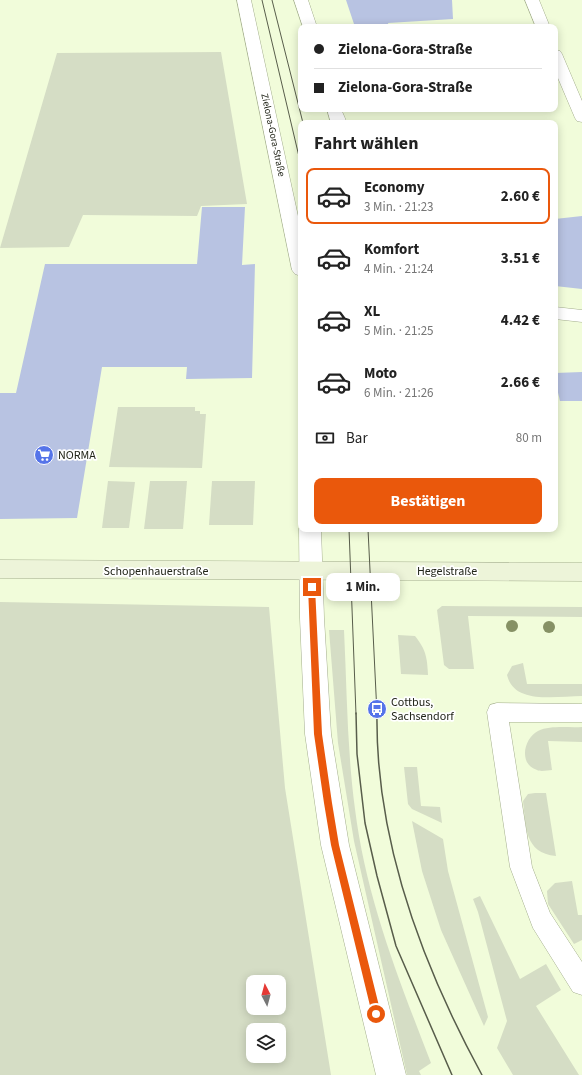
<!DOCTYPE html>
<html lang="de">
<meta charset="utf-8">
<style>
:root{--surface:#fff;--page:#f2f2f2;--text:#222;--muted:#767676;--line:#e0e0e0;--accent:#ea580c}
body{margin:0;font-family:"Source Sans 3",sans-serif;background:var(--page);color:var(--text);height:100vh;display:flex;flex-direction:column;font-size:15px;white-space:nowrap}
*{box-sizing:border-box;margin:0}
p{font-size:13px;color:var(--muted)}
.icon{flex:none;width:22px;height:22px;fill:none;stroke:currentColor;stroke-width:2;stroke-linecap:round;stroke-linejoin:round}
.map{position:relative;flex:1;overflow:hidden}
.sheet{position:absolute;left:298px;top:120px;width:260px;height:412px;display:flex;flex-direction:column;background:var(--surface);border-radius:8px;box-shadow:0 2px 10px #0003}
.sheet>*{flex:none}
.banner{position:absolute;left:298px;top:24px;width:260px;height:88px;border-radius:8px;box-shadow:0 2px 10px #0003;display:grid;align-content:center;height:88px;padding:0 16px;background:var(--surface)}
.needle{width:26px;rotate:354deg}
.buttons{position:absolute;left:246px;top:975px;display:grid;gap:8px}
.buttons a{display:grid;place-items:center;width:40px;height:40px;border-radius:8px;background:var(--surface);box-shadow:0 2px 10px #0003;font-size:20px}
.end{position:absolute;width:18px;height:18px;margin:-9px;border:5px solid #ea580c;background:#fff;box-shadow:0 0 0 2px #fff}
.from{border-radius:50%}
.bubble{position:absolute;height:28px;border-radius:8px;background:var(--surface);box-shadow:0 2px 10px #0003;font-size:13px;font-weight:700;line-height:28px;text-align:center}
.banner b{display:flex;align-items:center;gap:14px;height:38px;font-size:15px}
.banner b+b{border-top:1px solid var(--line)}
.banner i{width:10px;height:10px;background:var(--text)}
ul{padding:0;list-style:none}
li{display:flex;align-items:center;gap:12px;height:56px;margin:0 8px 6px;padding:0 8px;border:2px solid transparent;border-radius:8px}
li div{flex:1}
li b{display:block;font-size:15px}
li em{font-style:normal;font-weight:700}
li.active{border-color:var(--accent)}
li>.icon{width:36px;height:36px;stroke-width:1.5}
h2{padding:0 16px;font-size:18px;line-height:48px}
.pay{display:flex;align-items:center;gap:10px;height:44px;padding:0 16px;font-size:15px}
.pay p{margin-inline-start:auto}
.action{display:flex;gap:8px;margin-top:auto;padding:8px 16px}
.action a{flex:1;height:46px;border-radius:8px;background:var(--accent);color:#fff;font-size:16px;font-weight:700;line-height:46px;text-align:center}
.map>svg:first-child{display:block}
.green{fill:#d5ddc5;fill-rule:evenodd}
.building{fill:#b8c3e2}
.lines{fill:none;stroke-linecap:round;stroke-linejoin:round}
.lane-casing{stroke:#a4ae8e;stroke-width:1}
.street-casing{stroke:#a4ae8e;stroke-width:1}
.secondary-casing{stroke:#a4ae8e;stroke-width:1}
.lane{fill:#fff;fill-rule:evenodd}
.street{fill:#fff;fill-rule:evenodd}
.secondary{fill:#edf4d9;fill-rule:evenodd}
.tram-far1{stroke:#585d4b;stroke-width:1}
.tram{stroke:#585d4b;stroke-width:1.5}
.tree{fill:#869165}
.route{fill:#ea580c}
.labels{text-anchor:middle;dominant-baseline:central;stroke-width:3.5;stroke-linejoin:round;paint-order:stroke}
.far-street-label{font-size:10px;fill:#222519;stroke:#fff}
.poi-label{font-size:12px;fill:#222519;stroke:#fff;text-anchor:start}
.street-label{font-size:12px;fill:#222519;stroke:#fff}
</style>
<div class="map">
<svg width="582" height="1075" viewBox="0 0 582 1075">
<rect width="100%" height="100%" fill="#f1fcda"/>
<!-- green -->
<g class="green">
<polygon points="221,52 247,204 201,206 197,216 83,215 69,247 0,248 57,53"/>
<polygon points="118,407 195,407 195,411 200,411 200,414 206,414 202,468 109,467"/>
<polygon points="108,481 135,482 129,528 102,528"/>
<polygon points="150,481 187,481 183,529 144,529"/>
<polygon points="212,481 255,481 253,525 209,525"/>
<path d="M 0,602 L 269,607 L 285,788 L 331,1075 L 0,1075 ZM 253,982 L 279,982 L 279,1008 L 253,1008 ZM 253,1030 L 279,1030 L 279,1056 L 253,1056 Z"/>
<polygon points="442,606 582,607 582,617 468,616 474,669 449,669 444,665 437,610"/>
<path d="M 329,630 L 344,630 C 347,690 347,750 355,809 C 366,898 399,980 431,1063 L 419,1071 L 421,1075 L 407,1075 L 354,841 L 338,743 Z"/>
<path d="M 398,635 L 415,636 C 426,650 427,657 428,675 L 401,674 Z"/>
<path d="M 523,663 L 527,684 L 582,684 L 582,696 C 557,696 514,705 507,675 L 512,666 Z"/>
<path d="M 582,727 L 582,742 L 548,741 L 552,770 C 548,770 541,772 537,770 C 518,764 524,738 538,731 C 551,725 568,728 582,727 Z"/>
<polygon points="404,767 417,767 421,806 440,807 442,823 412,809 408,804"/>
<path d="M 535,793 L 546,793 L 556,856 C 524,853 526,826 523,801 L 528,794 Z"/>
<polygon points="412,821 443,839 448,871 488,1017 484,1026 441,930 422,871"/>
<polygon points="572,881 578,915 582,915 582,940 574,944 548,904 547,891 555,883"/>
<polygon points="480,896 520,979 546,964 561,990 536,1006 579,1075 513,1075 497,1048 507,1021 478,912 473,899"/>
</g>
<!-- building -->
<g class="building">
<polygon points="346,0 452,0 453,19 388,23 389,27 355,27"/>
<polygon points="202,207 245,207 242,265 255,264 252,378 186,379 187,367 102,367 77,518 0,519 0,393 16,393 45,264 197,264"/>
<polygon points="582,216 582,289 555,286 555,219"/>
<polygon points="582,372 582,401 560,401 555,380 555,373"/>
</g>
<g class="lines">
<defs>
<polygon id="lane" points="497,703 582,704 582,722 509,722 532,867 550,913 582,962 582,995 573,992 533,928 510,867 487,712 490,705"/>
<g id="street">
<polygon points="237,0 251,0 301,230 301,276 295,274 292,270"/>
<polygon points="294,0 308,0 317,27 303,27"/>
<polygon points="525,0 539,0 550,27 536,27"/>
<polygon points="555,50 560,51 562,54 582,101 582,122 577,121 575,118 555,71"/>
<polygon points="327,109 341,109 347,123 331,123"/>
<polygon points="555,307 582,310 582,322 555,319"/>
<polygon points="301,525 301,529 321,529 324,618 331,734 349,845 406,1075 376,1075 321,845 305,734 300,618 299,529"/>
</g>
<polygon id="secondary" points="0,560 582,563 582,581 0,578"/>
</defs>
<!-- lane casing -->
<use href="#lane" class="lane-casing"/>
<!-- street casing -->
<use href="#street" class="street-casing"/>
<!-- secondary casing -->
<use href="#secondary" class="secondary-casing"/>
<!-- lane -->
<use href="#lane" class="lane"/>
<!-- street -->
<use href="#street" class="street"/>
<!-- secondary -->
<use href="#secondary" class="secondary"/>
<!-- tram-far1 -->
<g class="tram-far1">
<polyline points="262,0 301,165"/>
<polyline points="272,0 303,123"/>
<polyline points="349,529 356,714"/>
<polyline points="368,529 377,714"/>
</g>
<!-- tram -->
<g class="tram">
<polyline points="356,713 357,754 365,823 377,876 396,946 452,1075"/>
<path d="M 377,713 C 375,840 422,965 482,1075"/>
</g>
</g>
<!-- trees -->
<g class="tree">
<circle cx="512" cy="626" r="6"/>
<circle cx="549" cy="627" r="6"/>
</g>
<!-- route -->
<polygon class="route" points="312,584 315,587 322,734 332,803 339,845 381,1014 379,1017 376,1018 373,1017 372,1014 331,845 324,803 314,734 308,587"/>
<!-- icons -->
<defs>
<symbol id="supermarket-disc" viewBox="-11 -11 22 22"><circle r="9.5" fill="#5574e9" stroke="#fff"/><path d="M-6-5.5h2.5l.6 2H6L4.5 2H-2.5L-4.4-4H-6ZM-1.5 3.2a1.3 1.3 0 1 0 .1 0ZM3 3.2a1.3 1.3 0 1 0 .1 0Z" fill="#fff"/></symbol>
<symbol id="bus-disc" viewBox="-11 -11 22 22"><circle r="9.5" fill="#5574e9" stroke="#fff"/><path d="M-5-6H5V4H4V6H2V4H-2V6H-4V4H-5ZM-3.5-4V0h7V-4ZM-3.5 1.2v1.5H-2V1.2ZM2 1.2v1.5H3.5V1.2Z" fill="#fff"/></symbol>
</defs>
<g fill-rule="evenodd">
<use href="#supermarket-disc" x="33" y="444" width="22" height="22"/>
<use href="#bus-disc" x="366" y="698" width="22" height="22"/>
</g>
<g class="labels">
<!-- far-street labels -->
<g class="far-street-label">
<text transform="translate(273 135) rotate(78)">Zielona-Gora-Straße</text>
</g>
<!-- poi labels -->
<g class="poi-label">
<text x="58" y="455">NORMA</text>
<text x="391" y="702">Cottbus,<tspan x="391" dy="14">Sachsendorf</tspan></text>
</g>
<!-- street labels -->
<g class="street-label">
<text x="156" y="571">Schopenhauerstraße</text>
<text x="447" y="571">Hegelstraße</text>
</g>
</g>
</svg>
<div class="buttons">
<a><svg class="needle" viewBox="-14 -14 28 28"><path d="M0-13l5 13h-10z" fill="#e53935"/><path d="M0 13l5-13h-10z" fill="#767676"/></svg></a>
<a><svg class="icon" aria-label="layers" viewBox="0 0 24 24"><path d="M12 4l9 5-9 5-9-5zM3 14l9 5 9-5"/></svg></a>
</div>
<i class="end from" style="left:376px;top:1014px"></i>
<i class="end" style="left:312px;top:587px"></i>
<div class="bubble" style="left:326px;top:573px;width:74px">1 Min.</div>
<div class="banner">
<b><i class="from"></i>Zielona-Gora-Straße</b>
<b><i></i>Zielona-Gora-Straße</b>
</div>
<section class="sheet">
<h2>Fahrt wählen</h2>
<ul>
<li class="active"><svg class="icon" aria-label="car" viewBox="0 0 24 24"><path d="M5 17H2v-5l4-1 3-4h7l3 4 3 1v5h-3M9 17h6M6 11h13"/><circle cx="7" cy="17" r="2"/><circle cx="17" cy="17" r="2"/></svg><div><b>Economy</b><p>3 Min. · 21:23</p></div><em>2.60 €</em></li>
<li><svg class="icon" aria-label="car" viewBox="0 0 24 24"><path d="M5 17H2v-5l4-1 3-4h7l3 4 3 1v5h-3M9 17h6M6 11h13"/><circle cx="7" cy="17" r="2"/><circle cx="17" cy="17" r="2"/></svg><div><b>Komfort</b><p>4 Min. · 21:24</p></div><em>3.51 €</em></li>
<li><svg class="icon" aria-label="car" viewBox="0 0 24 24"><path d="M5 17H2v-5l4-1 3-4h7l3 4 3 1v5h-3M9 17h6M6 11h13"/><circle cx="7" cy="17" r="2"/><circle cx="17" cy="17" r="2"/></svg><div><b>XL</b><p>5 Min. · 21:25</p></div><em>4.42 €</em></li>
<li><svg class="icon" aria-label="car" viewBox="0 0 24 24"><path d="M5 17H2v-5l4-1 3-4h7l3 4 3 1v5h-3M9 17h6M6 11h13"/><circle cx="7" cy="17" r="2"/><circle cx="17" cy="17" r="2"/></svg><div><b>Moto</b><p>6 Min. · 21:26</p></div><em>2.66 €</em></li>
</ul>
<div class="pay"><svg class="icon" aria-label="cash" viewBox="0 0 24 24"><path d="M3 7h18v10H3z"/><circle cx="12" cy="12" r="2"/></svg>Bar<p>80 m</p></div>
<div class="action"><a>Bestätigen</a></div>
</section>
</div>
